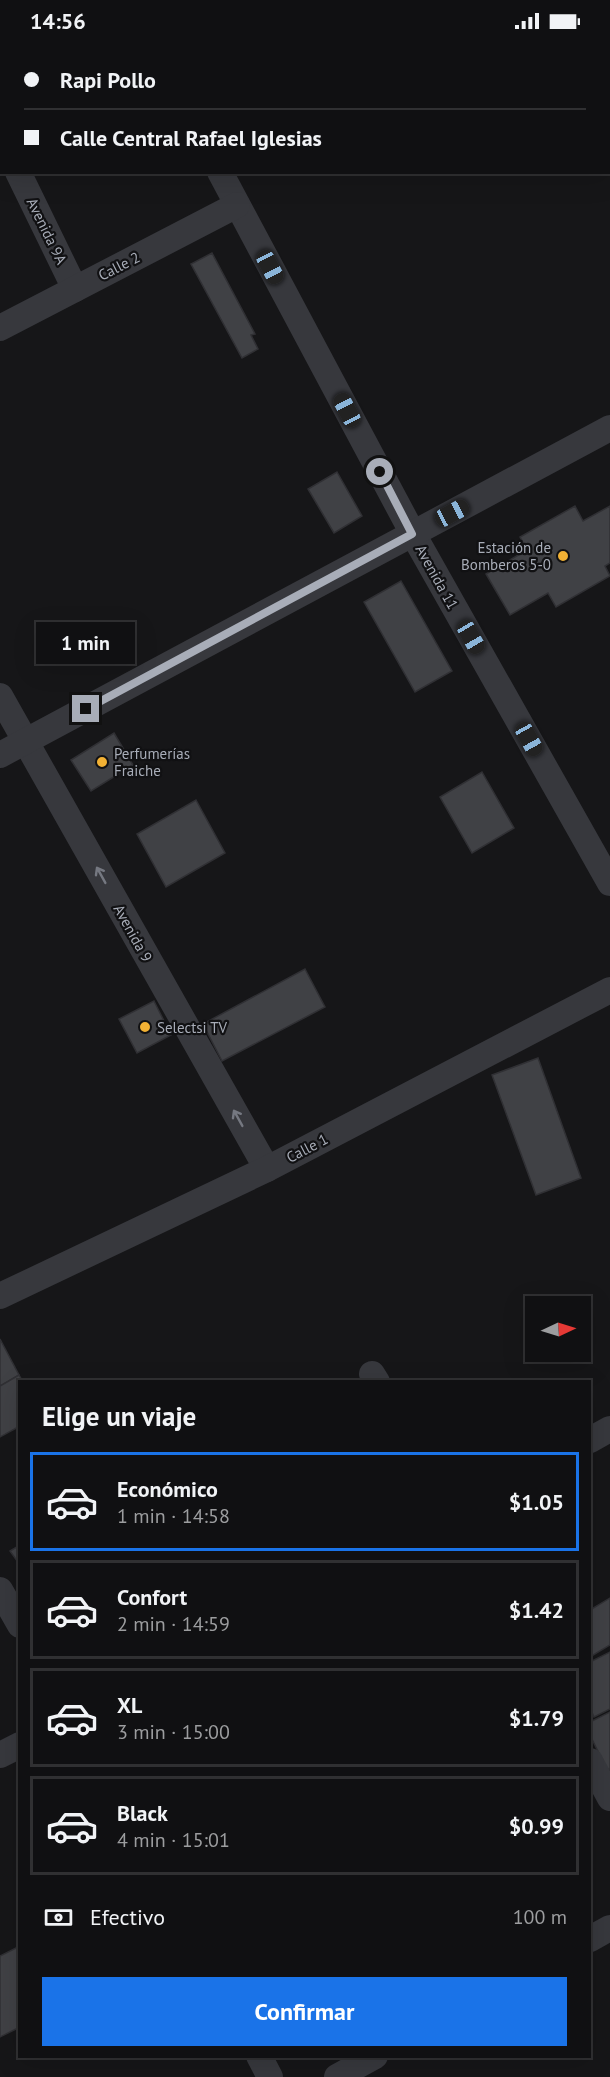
<!DOCTYPE html>
<html lang="es">
<meta charset="utf-8">
<style>
:root{--surface:#101012;--page:#1e1e20;--text:#f1f3f6;--muted:#9c9d9f;--line:#303032;--accent:#1a73e8}
body{margin:0;font-family:"PT Sans",sans-serif;background:var(--page);color:var(--text);height:100vh;display:flex;flex-direction:column;font-size:22px;white-space:nowrap}
*{box-sizing:border-box;margin:0}
p{font-size:20px;color:var(--muted)}
.icon{flex:none;width:33px;height:33px;fill:none;stroke:currentColor;stroke-width:2;stroke-linecap:round;stroke-linejoin:round}
.map{position:relative;flex:1;overflow:hidden}
.sheet{position:absolute;left:18px;top:1338px;width:573px;height:678px;display:flex;flex-direction:column;background:var(--surface);border-radius:0px;box-shadow:0 6px 24px #0002,0 0 0 2px var(--line)}
.sheet>*{flex:none}
.banner{position:absolute;left:0px;top:0px;width:610px;height:132px;box-shadow:0 6px 24px #0002,0 0 0 2px var(--line);display:grid;align-content:center;height:132px;padding:0 24px;background:var(--surface)}
.needle{width:39px;rotate:86deg}
.fabs{position:absolute;left:525px;top:1254px;display:grid;gap:12px}
.fabs a{display:grid;place-items:center;width:66px;height:66px;border-radius:0px;background:var(--surface);box-shadow:0 6px 24px #0002,0 0 0 2px var(--line);font-size:30px}
.end{position:absolute;width:27px;height:27px;margin:-14px;border:8px solid #a8adb8;background:#111;box-shadow:0 0 0 3px #111}
.from{border-radius:50%}
.bubble{position:absolute;height:42px;border-radius:0px;background:var(--surface);box-shadow:0 6px 24px #0002,0 0 0 2px var(--line);font-size:20px;font-weight:700;line-height:42px;text-align:center}
.car{position:absolute;width:18px;height:36px;margin:-18px -9px;border-radius:8px;box-shadow:0 0 4px 2px #0007;background:linear-gradient(#222 24%,#8ab4d8 0 40%,#222 0 76%,#8ab4d8 0 86%,#222 0)}
.banner b{display:flex;align-items:center;gap:21px;height:57px;font-size:22px}
.banner b+b{border-top:2px solid var(--line)}
.banner i{width:15px;height:15px;background:var(--text)}
ul{padding:0;list-style:none}
li{display:flex;align-items:center;gap:18px;height:99px;margin:0 12px 9px;padding:0 12px;border:3px solid var(--line);border-radius:0px}
li div{flex:1}
li b{display:block;font-size:22px}
li em{font-style:normal;font-weight:700}
li.current{border-color:var(--accent)}
li>.icon{width:54px;height:54px;stroke-width:1.5}
h2{padding:0 24px;font-size:27px;line-height:72px}
.pay{display:flex;align-items:center;gap:15px;height:66px;padding:0 24px;font-size:22px}
.pay p{margin-inline-start:auto}
.primary-button{display:flex;gap:12px;margin-top:auto;padding:12px 24px}
.primary-button a{flex:1;height:69px;border-radius:0px;background:var(--accent);color:#fff;font-size:24px;font-weight:700;line-height:69px;text-align:center}
.status{display:flex;justify-content:space-between;align-items:center;height:42px;padding:0 30px;background:var(--surface);direction:ltr}
.status svg{height:16px;fill:currentColor}
.map>svg:first-child{display:block}
.building{fill:#404145;stroke:#303034;stroke-width:1.5}
.lines{fill:none;stroke-linecap:round;stroke-linejoin:round}
.minor{stroke:#37383d;stroke-width:26}
.oneway{stroke:#757881}
.route{stroke:#a8adb8;stroke-width:8}
.poi-dot{fill:#f2b134;stroke:#111113;stroke-width:2}
.labels{text-anchor:middle;dominant-baseline:central;stroke-width:4.5;stroke-linejoin:round;paint-order:stroke}
.street-label{font-size:15px;fill:#a8adb8;stroke:#111113}
.poi-label{font-size:15px;fill:#a8adb8;stroke:#111113;text-anchor:start}
</style>
<div class="status"><b>14:56</b><svg viewBox="0 0 49 12"><path d="M0 12V9h3v3zM5 12V6h3v6zM10 12V3h3v9zM15 12V0h3v12zM26 1h20v11H26zM47 4h2v5h-2z"/></svg></div>
<div class="map">
<svg width="610" height="2035" viewBox="0 0 610 2035">
<rect width="100%" height="100%" fill="#161618"/>
<!-- building -->
<g class="building">
<polygon points="212,211 255,292 251,293 258,307 242,316 191,222"/>
<polygon points="337,430 362,474 334,491 308,447"/>
<polygon points="575,464 583,479 610,464 610,521 605,524 610,534 556,565 548,551 510,573 486,532 527,508 520,495"/>
<polygon points="401,539 452,629 415,650 364,560"/>
<polygon points="114,691 133,723 91,749 71,718"/>
<polygon points="482,730 514,786 472,811 440,755"/>
<polygon points="196,758 225,811 166,845 137,792"/>
<polygon points="305,927 325,965 222,1019 203,982"/>
<polygon points="154,959 171,993 137,1011 119,977"/>
<polygon points="538,1016 581,1136 536,1153 492,1033"/>
<polygon points="0,1297 19,1333 0,1344"/>
<polygon points="19,1333 23,1340 20,1340 20,1384 0,1395 0,1344"/>
<polygon points="20,1503 20,1523 10,1509"/>
<polygon points="610,1556 610,1603 590,1615 590,1568"/>
<polygon points="610,1610 610,1667 594,1675 590,1666 590,1620"/>
<polygon points="610,1670 610,1727 607,1728 590,1693 590,1680"/>
<polygon points="20,1904 20,1985 0,1995 0,1914"/>
</g>
<g class="lines">
<!-- minor -->
<g class="minor">
<polyline points="148,0 149,2"/>
<polyline points="0,93 2,96"/>
<polyline points="18,130 75,247"/>
<polyline points="220,130 413,492 610,841"/>
<polyline points="0,286 237,163"/>
<polyline points="0,654 267,1127"/>
<polyline points="0,713 610,386"/>
<polyline points="0,1254 267,1127 610,948"/>
<polyline points="372,1332 377,1340"/>
<polyline points="590,1398 610,1387"/>
<polyline points="0,1548 20,1583"/>
<polyline points="0,1713 20,1703"/>
<polyline points="590,1719 610,1756"/>
<polyline points="590,1897 610,1886"/>
<polyline points="259,2014 270,2035"/>
<polyline points="337,2035 375,2014"/>
</g>
</g>
<!-- one-way arrows -->
<defs><path id="oneway-shaft" d="M-6 0H5M1.5-3L5.5 0L1.5 3" fill="none" stroke-width="1.6" stroke-linecap="round" stroke-linejoin="round" transform="scale(1.5)"/></defs>
<g class="oneway">
<use href="#oneway-shaft" transform="translate(101 833) rotate(-119)"/>
<use href="#oneway-shaft" transform="translate(238 1076) rotate(-119)"/>
</g>
<g class="lines">
<!-- route -->
<polyline class="route" points="86,667 412,492 380,430"/>
</g>
<!-- markers -->
<g class="poi-dot">
<circle cx="563" cy="514" r="6"/>
<circle cx="102" cy="720" r="6"/>
<circle cx="145" cy="985" r="6"/>
</g>
<g class="labels">
<!-- street labels -->
<g class="street-label">
<text transform="translate(47 189) rotate(64)">Avenida 9A</text>
<text transform="translate(119 224) rotate(-27)">Calle 2</text>
<text transform="translate(437 535) rotate(61)">Avenida 11</text>
<text transform="translate(133 891) rotate(61)">Avenida 9</text>
<text transform="translate(307 1106) rotate(-28)">Calle 1</text>
</g>
<!-- poi labels -->
<g class="poi-label">
<text x="551" y="505" text-anchor="end">Estación de<tspan x="551" dy="17">Bomberos 5-0</tspan></text>
<text x="114" y="711">Perfumerías<tspan x="114" dy="17">Fraiche</tspan></text>
<text x="157" y="985">Selectsi TV</text>
</g>
</g>
</svg>
<div class="fabs">
<a><svg class="needle" viewBox="-14 -14 28 28"><path d="M0-13l5 13h-10z" fill="#e53935"/><path d="M0 13l5-13h-10z" fill="#9c9d9f"/></svg></a>
</div>
<i class="end from" style="left:380px;top:430px"></i>
<i class="end" style="left:86px;top:667px"></i>
<div class="bubble" style="left:36px;top:580px;width:99px">1 min</div>
<i class="car" style="left:270px;top:225px;rotate:152deg"></i>
<i class="car" style="left:347px;top:368px;rotate:332deg"></i>
<i class="car" style="left:452px;top:471px;rotate:62deg"></i>
<i class="car" style="left:471px;top:595px;rotate:150deg"></i>
<i class="car" style="left:529px;top:697px;rotate:151deg"></i>
<div class="banner">
<b><i class="from"></i>Rapi Pollo</b>
<b><i></i>Calle Central Rafael Iglesias</b>
</div>
<section class="sheet">
<h2>Elige un viaje</h2>
<ul>
<li class="current"><svg class="icon" aria-label="car" viewBox="0 0 24 24"><path d="M5 17H2v-5l4-1 3-4h7l3 4 3 1v5h-3M9 17h6M6 11h13"/><circle cx="7" cy="17" r="2"/><circle cx="17" cy="17" r="2"/></svg><div><b>Económico</b><p>1 min · 14:58</p></div><em>$1.05</em></li>
<li><svg class="icon" aria-label="car" viewBox="0 0 24 24"><path d="M5 17H2v-5l4-1 3-4h7l3 4 3 1v5h-3M9 17h6M6 11h13"/><circle cx="7" cy="17" r="2"/><circle cx="17" cy="17" r="2"/></svg><div><b>Confort</b><p>2 min · 14:59</p></div><em>$1.42</em></li>
<li><svg class="icon" aria-label="car" viewBox="0 0 24 24"><path d="M5 17H2v-5l4-1 3-4h7l3 4 3 1v5h-3M9 17h6M6 11h13"/><circle cx="7" cy="17" r="2"/><circle cx="17" cy="17" r="2"/></svg><div><b>XL</b><p>3 min · 15:00</p></div><em>$1.79</em></li>
<li><svg class="icon" aria-label="car" viewBox="0 0 24 24"><path d="M5 17H2v-5l4-1 3-4h7l3 4 3 1v5h-3M9 17h6M6 11h13"/><circle cx="7" cy="17" r="2"/><circle cx="17" cy="17" r="2"/></svg><div><b>Black</b><p>4 min · 15:01</p></div><em>$0.99</em></li>
</ul>
<div class="pay"><svg class="icon" aria-label="cash" viewBox="0 0 24 24"><path d="M3 7h18v10H3z"/><circle cx="12" cy="12" r="2"/></svg>Efectivo<p>100 m</p></div>
<div class="primary-button"><a>Confirmar</a></div>
</section>
</div>
